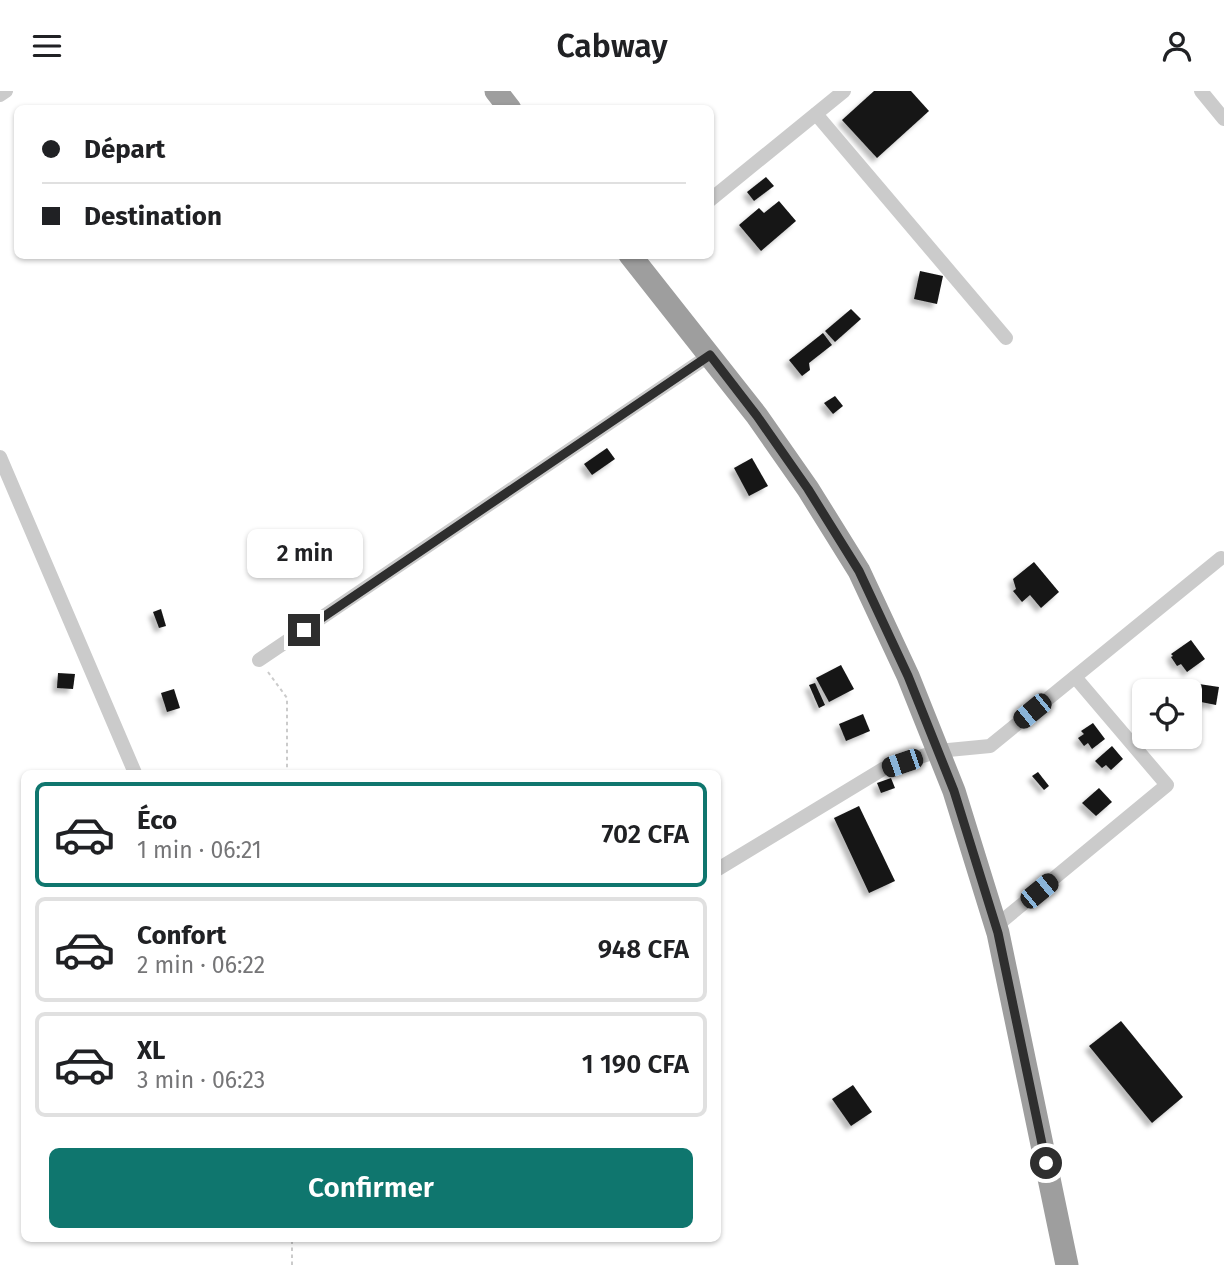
<!DOCTYPE html>
<html lang="fr">
<meta charset="utf-8">
<style>
:root{--surface:#fff;--page:#f6f6f6;--text:#202124;--muted:#757577;--line:#e0e0e0;--accent:#0f766e}
body{margin:0;font-family:"Fira Sans",sans-serif;background:var(--page);color:var(--text);height:100vh;display:flex;flex-direction:column;font-size:26px;white-space:nowrap}
*{box-sizing:border-box;margin:0}
p{font-size:23px;color:var(--muted)}
.icon{flex:none;width:38px;height:38px;fill:none;stroke:currentColor;stroke-width:2;stroke-linecap:round;stroke-linejoin:round}
.map{position:relative;flex:1;overflow:hidden}
.panel{position:absolute;left:21px;top:679px;width:700px;height:472px;display:flex;flex-direction:column;background:var(--surface);border-radius:10px;box-shadow:0 2px 5px #0004}
.panel>*{flex:none}
.top-card{position:absolute;left:14px;top:14px;width:700px;height:154px;border-radius:10px;box-shadow:0 2px 5px #0004;display:grid;align-content:center;height:154px;padding:0 28px;background:var(--surface)}
.fabs{position:absolute;left:1132px;top:588px;display:grid;gap:14px}
.fabs a{display:grid;place-items:center;width:70px;height:70px;border-radius:10px;background:var(--surface);box-shadow:0 2px 5px #0004;font-size:35px}
.end{position:absolute;width:32px;height:32px;margin:-16px;border:9px solid #2e2e2e;background:#fff;box-shadow:0 0 0 4px #fff}
.from{border-radius:50%}
.bubble{position:absolute;height:49px;border-radius:10px;background:var(--surface);box-shadow:0 2px 5px #0004;font-size:23px;font-weight:600;line-height:49px;text-align:center}
.car{position:absolute;width:21px;height:42px;margin:-21px -10px;border-radius:9px;box-shadow:0 0 5px 2px #0007;background:linear-gradient(#222 24%,#8ab4d8 0 40%,#222 0 76%,#8ab4d8 0 86%,#222 0)}
.top-card b{display:flex;align-items:center;gap:24px;height:66px;font-size:26px}
.top-card b+b{border-top:2px solid var(--line)}
.top-card i{width:18px;height:18px;background:var(--text)}
ul{padding:12px 0 0;list-style:none}
li{display:flex;align-items:center;gap:21px;height:105px;margin:0 14px 10px;padding:0 14px;border:4px solid var(--line);border-radius:10px}
li div{flex:1}
li b{display:block;font-size:26px}
li em{font-style:normal;font-weight:600}
li.on{border-color:var(--accent)}
li>.icon{width:63px;height:63px;stroke-width:1.5}
.button{display:flex;gap:14px;margin-top:auto;padding:14px 28px}
.button a{flex:1;height:80px;border-radius:10px;background:var(--accent);color:#fff;font-size:28px;font-weight:600;line-height:80px;text-align:center}
header{display:flex;justify-content:space-between;align-items:center;height:91px;padding:0 28px;background:var(--surface);font-size:32px;font-weight:600}
.map>svg:first-child{display:block}
.building{fill:#151515;filter:url(#shadow)}
.lines{fill:none;stroke-linecap:round;stroke-linejoin:round}
.path{stroke:#cbcbcb;stroke-width:2;stroke-dasharray:3.5 3.5;stroke-linecap:butt}
.minor{stroke:#cbcbcb;stroke-width:14}
.trunk{stroke:#9e9e9e;stroke-width:23}
.route{stroke:#2e2e2e;stroke-width:9}
</style>
<header><svg class="icon" aria-label="menu" viewBox="0 0 24 24"><path d="M4 6h16M4 12h16M4 18h16"/></svg>Cabway<svg class="icon" aria-label="person" viewBox="0 0 24 24"><circle cx="12" cy="8" r="4"/><path d="M4 21q1-7 8-7t8 7"/></svg></header>
<div class="map">
<svg width="1224" height="1174" viewBox="0 0 1224 1174">
<defs>
<filter id="shadow"><feDropShadow dx="-4.5" dy="4.5" stdDeviation="2" flood-color="#0004"/></filter>
</defs>
<rect width="100%" height="100%" fill="#fff"/>
<!-- building -->
<g class="building">
<polygon points="874,0 911,0 929,20 877,67 842,29"/>
<polygon points="766,86 774,95 754,110 747,101"/>
<polygon points="779,110 796,130 761,160 739,134 759,117 764,122"/>
<polygon points="920,180 943,185 937,213 914,208"/>
<polygon points="851,218 861,228 835,251 825,240"/>
<polygon points="823,242 832,254 809,272 810,279 802,285 789,269"/>
<polygon points="835,305 843,315 833,323 824,312"/>
<polygon points="607,357 615,368 592,384 584,373"/>
<polygon points="752,367 768,395 749,405 734,377"/>
<polygon points="1034,471 1059,501 1041,517 1030,504 1022,511 1013,500 1016,498 1013,488"/>
<polygon points="161,518 166,535 159,537 153,521"/>
<polygon points="1191,549 1205,568 1187,581 1181,573 1177,575 1171,566 1173,565 1171,563"/>
<polygon points="841,574 854,598 829,611 816,587"/>
<polygon points="58,582 75,583 73,598 57,597"/>
<polygon points="815,592 825,614 819,617 809,594"/>
<polygon points="1199,593 1219,596 1216,614 1196,610"/>
<polygon points="174,598 180,617 167,621 161,602"/>
<polygon points="863,623 870,640 846,650 839,633"/>
<polygon points="1093,632 1105,648 1092,658 1088,652 1084,655 1078,647 1084,643 1081,640"/>
<polygon points="1112,655 1123,668 1111,679 1106,674 1102,677 1095,670"/>
<polygon points="1038,681 1049,695 1044,699 1032,685"/>
<polygon points="891,687 895,697 881,702 877,692"/>
<polygon points="1099,697 1112,711 1096,725 1082,712"/>
<polygon points="859,715 895,790 869,802 834,727"/>
<polygon points="1121,930 1183,1006 1152,1032 1089,955"/>
<polygon points="853,994 872,1021 851,1035 832,1008"/>
</g>
<g class="lines">
<!-- path -->
<g class="path">
<polyline points="268,581 287,607 287,682"/>
<polyline points="292,1174 292,1148"/>
</g>
<!-- minor -->
<g class="minor">
<polyline points="1201,0 1224,28"/>
<polyline points="0,4 6,0"/>
<polyline points="816,23 1006,247"/>
<polyline points="710,109 844,0"/>
<polyline points="0,366 135,682"/>
<polyline points="259,569 710,264"/>
<polyline points="718,778 883,678 938,660 990,655 1221,467"/>
<polyline points="996,835 1167,694 1075,586"/>
</g>
<!-- trunk -->
<g class="trunk">
<polyline points="496,0 510,18"/>
<polyline points="630,164 757,325 808,398 859,480 908,585 954,700 998,842 1067,1174"/>
</g>
</g>
<g class="lines">
<!-- route -->
<polyline class="route" points="304,539 710,264 757,325 808,398 859,480 908,585 954,700 998,842 1046,1072"/>
</g>
</svg>
<div class="fabs">
<a><svg class="icon" aria-label="locate" viewBox="0 0 24 24"><circle cx="12" cy="12" r="6"/><path d="M12 2v4M12 18v4M2 12h4M18 12h4"/></svg></a>
</div>
<i class="end from" style="left:1046px;top:1072px"></i>
<i class="end" style="left:304px;top:539px"></i>
<div class="bubble" style="left:247px;top:438px;width:116px">2 min</div>
<i class="car" style="left:1032px;top:620px;rotate:231deg"></i>
<i class="car" style="left:902px;top:672px;rotate:251deg"></i>
<i class="car" style="left:1039px;top:800px;rotate:51deg"></i>
<div class="top-card">
<b><i class="from"></i>Départ</b>
<b><i></i>Destination</b>
</div>
<section class="panel">
<ul>
<li class="on"><svg class="icon" aria-label="car" viewBox="0 0 24 24"><path d="M5 17H2v-5l4-1 3-4h7l3 4 3 1v5h-3M9 17h6M6 11h13"/><circle cx="7" cy="17" r="2"/><circle cx="17" cy="17" r="2"/></svg><div><b>Éco</b><p>1 min · 06:21</p></div><em>702 CFA</em></li>
<li><svg class="icon" aria-label="car" viewBox="0 0 24 24"><path d="M5 17H2v-5l4-1 3-4h7l3 4 3 1v5h-3M9 17h6M6 11h13"/><circle cx="7" cy="17" r="2"/><circle cx="17" cy="17" r="2"/></svg><div><b>Confort</b><p>2 min · 06:22</p></div><em>948 CFA</em></li>
<li><svg class="icon" aria-label="car" viewBox="0 0 24 24"><path d="M5 17H2v-5l4-1 3-4h7l3 4 3 1v5h-3M9 17h6M6 11h13"/><circle cx="7" cy="17" r="2"/><circle cx="17" cy="17" r="2"/></svg><div><b>XL</b><p>3 min · 06:23</p></div><em>1 190 CFA</em></li>
</ul>
<div class="button"><a>Confirmer</a></div>
</section>
</div>
